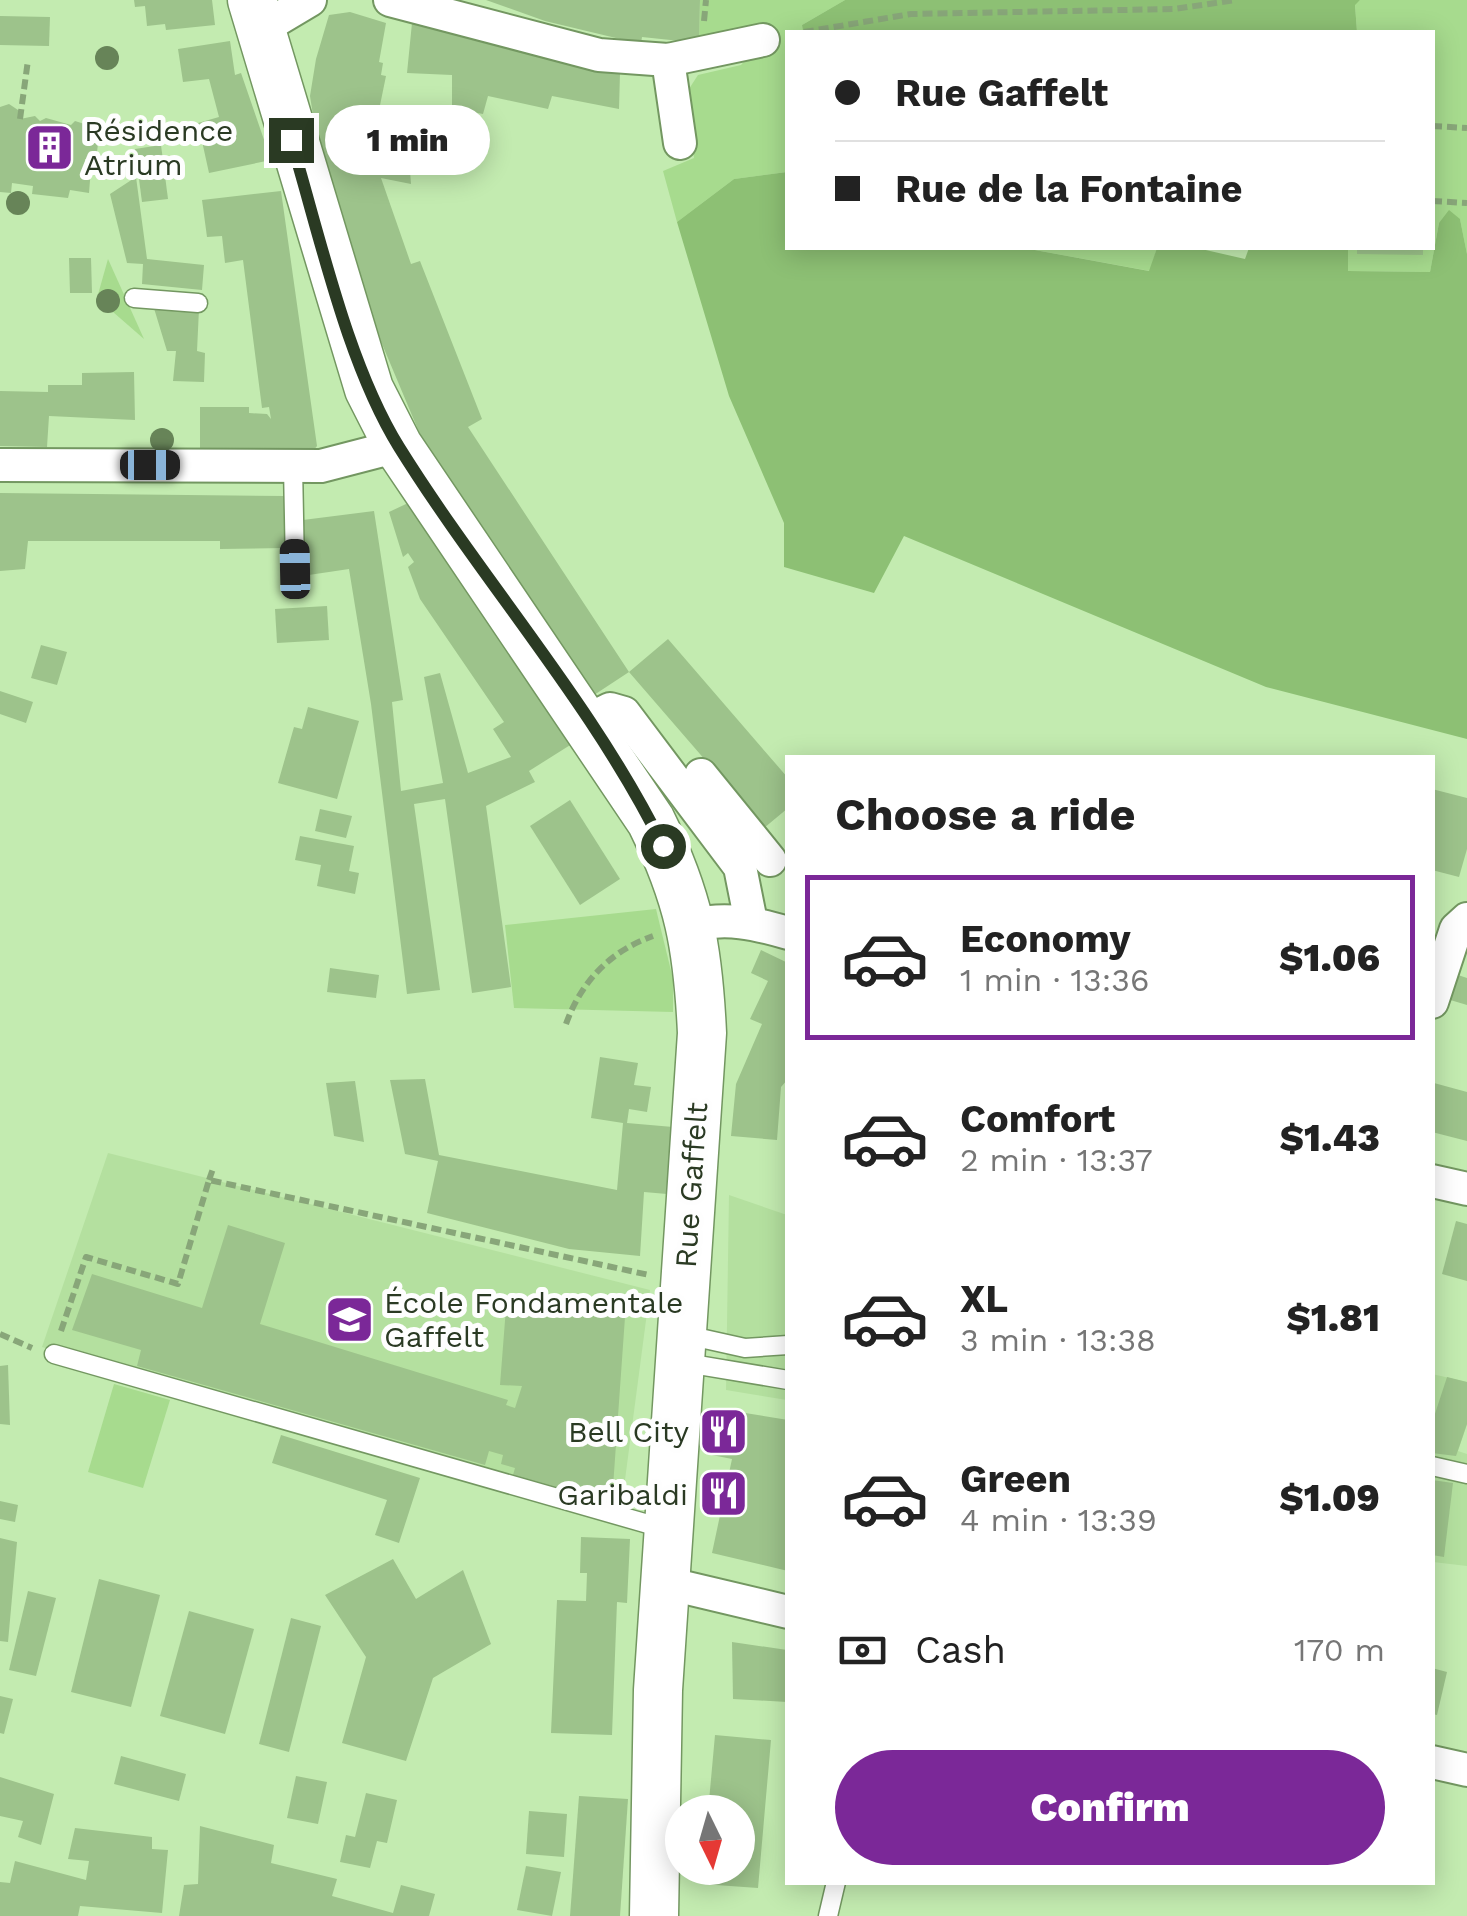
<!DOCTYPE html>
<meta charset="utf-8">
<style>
:root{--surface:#fff;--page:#f6f6f6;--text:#222;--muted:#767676;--line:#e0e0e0;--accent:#7b2898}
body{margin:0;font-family:"Work Sans",sans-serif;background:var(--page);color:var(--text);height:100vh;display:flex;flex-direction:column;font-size:38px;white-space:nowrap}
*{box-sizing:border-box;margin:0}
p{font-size:32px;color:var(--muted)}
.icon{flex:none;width:55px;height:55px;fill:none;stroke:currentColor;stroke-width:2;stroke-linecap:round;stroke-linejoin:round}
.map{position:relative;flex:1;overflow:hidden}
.drawer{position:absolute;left:785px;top:755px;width:650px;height:1130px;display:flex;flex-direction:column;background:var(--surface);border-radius:0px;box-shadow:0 5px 25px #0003}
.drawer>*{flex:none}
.guide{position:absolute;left:785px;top:30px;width:650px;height:220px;border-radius:0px;box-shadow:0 5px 25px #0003;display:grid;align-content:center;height:220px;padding:0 50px;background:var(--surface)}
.needle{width:65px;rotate:175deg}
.buttons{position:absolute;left:665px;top:1795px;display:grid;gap:20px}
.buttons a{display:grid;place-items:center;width:90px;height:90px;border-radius:50%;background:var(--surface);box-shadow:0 5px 25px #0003;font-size:50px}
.end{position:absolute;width:45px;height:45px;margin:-22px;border:12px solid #2a3a23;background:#fff;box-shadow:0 0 0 5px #fff}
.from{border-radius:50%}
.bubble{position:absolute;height:70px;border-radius:35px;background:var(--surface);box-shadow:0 5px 25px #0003;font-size:32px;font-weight:800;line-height:70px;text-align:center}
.car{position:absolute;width:30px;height:60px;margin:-30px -15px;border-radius:12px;box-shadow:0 0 8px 2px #0007;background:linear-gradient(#222 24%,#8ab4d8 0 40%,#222 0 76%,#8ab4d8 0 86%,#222 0)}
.guide b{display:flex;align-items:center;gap:35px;height:95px;font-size:38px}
.guide b+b{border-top:2px solid var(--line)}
.guide i{width:25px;height:25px;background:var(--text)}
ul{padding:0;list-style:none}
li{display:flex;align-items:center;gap:30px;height:165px;margin:0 20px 15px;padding:0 30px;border:5px solid transparent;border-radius:0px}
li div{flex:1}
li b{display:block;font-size:38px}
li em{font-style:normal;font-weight:800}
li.current{border-color:var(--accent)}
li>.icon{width:90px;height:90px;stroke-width:1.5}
h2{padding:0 50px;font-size:45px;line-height:120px}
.pay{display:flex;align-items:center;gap:25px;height:110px;padding:0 50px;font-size:38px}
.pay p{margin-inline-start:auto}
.primary-button{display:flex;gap:20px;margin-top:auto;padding:20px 50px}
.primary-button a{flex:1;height:115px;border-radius:60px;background:var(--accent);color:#fff;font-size:40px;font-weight:800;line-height:115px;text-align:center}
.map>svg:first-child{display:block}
.built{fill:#b4e09f}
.green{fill:#a7db8e}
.forest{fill:#8dc074}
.building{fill:#9dc38b}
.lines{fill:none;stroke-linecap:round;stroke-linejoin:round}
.service-casing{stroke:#739761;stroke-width:21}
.minor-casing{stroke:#739761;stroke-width:36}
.secondary-casing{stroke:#739761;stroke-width:51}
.path{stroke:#88a679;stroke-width:6;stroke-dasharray:10 5;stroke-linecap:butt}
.service{stroke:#fff;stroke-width:18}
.minor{stroke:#fff;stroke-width:32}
.secondary{stroke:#fff;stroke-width:48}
.tree{fill:#678458}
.route{stroke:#2a3a23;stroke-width:12}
.labels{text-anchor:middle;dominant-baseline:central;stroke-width:10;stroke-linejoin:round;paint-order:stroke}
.poi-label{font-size:30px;fill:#2a3a23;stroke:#fefefe;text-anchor:start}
.street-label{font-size:30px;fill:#2a3a23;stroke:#fefefe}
</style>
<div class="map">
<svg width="1467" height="1916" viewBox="0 0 1467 1916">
<rect width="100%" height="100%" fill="#c3ebb0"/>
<!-- built -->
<g class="built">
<polygon points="108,1153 650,1290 621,1510 42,1347"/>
<polygon points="729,1195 787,1215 787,1400 726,1390"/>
<polygon points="1432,1374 1467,1382 1467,1424 1458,1451 1467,1454 1467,1566 1433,1562"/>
</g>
<!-- green -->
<g class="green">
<polygon points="700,0 845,0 802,25 803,32 788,32 787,172 734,179 677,222 663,171 694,158 685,95 698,75 741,65 763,40 699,43"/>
<polygon points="1360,0 1467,0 1467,254 1460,219 1439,223 1430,272 1347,271 1348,248 1432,248 1432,32 1357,32 1355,4"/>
<polygon points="1024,248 1157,248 1150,271"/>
<polygon points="108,259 144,339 97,298"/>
<polygon points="656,909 673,979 673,1012 514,1008 505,925"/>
<polygon points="114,1384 170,1400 143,1488 88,1472"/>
</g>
<!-- forest -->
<g class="forest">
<polygon points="845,0 1360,0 1355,5 1357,32 803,32 802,25"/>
<polygon points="787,172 788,248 1024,248 1149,271 1157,248 1197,248 1245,259 1249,248 1348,248 1348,271 1430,272 1439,223 1449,210 1460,219 1467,254 1467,739 1266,687 904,536 874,593 784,567 784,523 729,396 677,222 734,179"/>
</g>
<!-- building -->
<g class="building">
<polygon points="134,0 212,0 215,25 166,30 165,24 147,26 145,6 135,7"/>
<polygon points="486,0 700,0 699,43 642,37 641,44 545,21"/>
<polygon points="350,12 386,23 379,62 383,63 381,75 386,76 378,115 370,114 365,139 408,145 411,184 381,178 411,264 420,261 482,419 468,427 629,672 668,639 788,778 788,808 764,828 629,672 594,695 427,451 356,282 321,166 310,96 316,59 329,15"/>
<polygon points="0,16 50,17 49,46 0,45"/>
<polygon points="412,23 620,73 619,109 552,96 548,109 488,96 483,114 452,108 452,75 407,73"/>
<polygon points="230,41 235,75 241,73 271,160 209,173 198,123 219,117 209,79 183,82 178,49"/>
<polygon points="9,104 21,112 20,119 35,116 40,121 46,118 71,125 75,121 94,127 99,136 96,160 85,159 85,166 91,168 89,193 70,190 68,198 32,194 33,186 12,183 11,193 0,192 0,107"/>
<polygon points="161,145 168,199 142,202 135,149"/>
<polygon points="136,177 147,259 204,265 202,290 142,284 143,264 127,263 110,194"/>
<polygon points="281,191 317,446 313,451 200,454 200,407 249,407 249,413 267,414 271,419 269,407 262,408 243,260 225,263 222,236 207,237 202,200"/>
<polygon points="1357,248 1423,248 1423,255 1357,254"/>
<polygon points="69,258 91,258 92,293 70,293"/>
<polygon points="153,305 199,309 197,351 205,353 204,382 173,381 176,351 167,351"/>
<polygon points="134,372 135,420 49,416 47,447 0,446 0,391 48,392 48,385 82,385 82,373"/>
<polygon points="0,493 284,496 284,548 220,549 220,541 28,541 25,569 0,571"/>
<polygon points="406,504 412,505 575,742 529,771 535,782 486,806 511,987 472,993 445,799 414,804 440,990 407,994 371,704 349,569 302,576 295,521 374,511 403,700 392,702 401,791 443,783 424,677 440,673 468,773 511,757 493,729 504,722 420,599 408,567 414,562 408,553 403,557 389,512"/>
<polygon points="327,606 329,640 277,643 275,609"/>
<polygon points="41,645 67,652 57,685 31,678"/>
<polygon points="0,691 33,702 26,723 0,714"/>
<polygon points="308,707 359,721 337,799 278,783 294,727 302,729"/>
<polygon points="1432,789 1467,798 1467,849 1459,877 1432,870"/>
<polygon points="570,800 620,879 580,905 530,826"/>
<polygon points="320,809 352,816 346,838 315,831"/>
<polygon points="300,836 354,846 349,871 359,873 355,894 317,886 321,865 295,860"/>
<polygon points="761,950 788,963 788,1079 781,1087 777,1140 731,1136 736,1084 762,1024 750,1019 768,981 751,973"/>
<polygon points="330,968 379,975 376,998 327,992"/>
<polygon points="1455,974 1467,978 1467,1005 1447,999"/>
<polygon points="600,1057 638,1063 634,1085 651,1087 647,1112 629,1109 627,1123 673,1127 667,1194 644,1192 640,1256 569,1249 427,1213 438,1161 405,1154 390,1080 425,1079 439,1155 617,1190 623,1123 591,1118"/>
<polygon points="355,1081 364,1142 334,1136 326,1083"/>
<polygon points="1434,1083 1467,1092 1467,1141 1432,1132"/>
<polygon points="1456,1221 1467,1224 1467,1281 1442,1274"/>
<polygon points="228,1225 285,1243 260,1324 508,1400 506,1405 515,1408 522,1386 500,1385 507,1295 626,1303 612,1501 594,1495 592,1500 513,1475 515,1468 501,1464 503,1455 489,1451 485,1465 137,1366 141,1350 72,1330 92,1274 202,1308"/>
<polygon points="8,1365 10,1425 0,1424 0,1366"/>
<polygon points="1447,1377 1467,1382 1467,1424 1456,1456 1432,1453 1432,1423"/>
<polygon points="714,1408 788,1420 788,1571 712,1553 732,1459 707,1454"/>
<polygon points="281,1435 420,1478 399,1543 375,1535 387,1500 272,1463"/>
<polygon points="1432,1480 1453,1483 1444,1557 1432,1555"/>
<polygon points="0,1501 18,1505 15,1522 0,1519"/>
<polygon points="581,1537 630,1539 627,1603 617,1602 612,1735 551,1733 557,1600 586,1601 587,1573 580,1573"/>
<polygon points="0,1538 17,1542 8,1642 0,1641"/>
<polygon points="393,1559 416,1599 463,1570 491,1644 433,1678 406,1761 342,1743 366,1657 325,1595"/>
<polygon points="99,1579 160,1595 131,1707 71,1692"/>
<polygon points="28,1591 56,1598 36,1676 9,1670"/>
<polygon points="189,1611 254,1629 225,1734 160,1716"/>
<polygon points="291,1618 321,1626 289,1752 259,1744"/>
<polygon points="732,1642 787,1650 787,1702 733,1699"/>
<polygon points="1432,1668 1447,1672 1437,1715 1432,1714"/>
<polygon points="0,1696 13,1699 4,1734 0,1733"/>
<polygon points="715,1735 771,1740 758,1888 702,1884 704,1868 738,1868 738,1812 708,1812"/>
<polygon points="121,1756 186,1774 179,1801 114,1784"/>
<polygon points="296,1776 327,1782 318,1824 287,1818"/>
<polygon points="0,1777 54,1794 41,1845 18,1837 23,1821 0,1816"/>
<polygon points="366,1793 397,1800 387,1843 377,1841 370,1868 340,1862 346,1835 355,1837"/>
<polygon points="579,1796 628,1799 620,1916 570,1916"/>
<polygon points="529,1811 567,1814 564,1857 526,1854"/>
<polygon points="200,1826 274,1845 271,1863 337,1879 332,1896 393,1913 401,1885 435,1894 429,1916 179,1916 184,1885 198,1884"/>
<polygon points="75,1828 152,1837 152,1849 168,1850 162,1913 80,1906 78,1916 0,1916 0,1882 10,1883 15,1861 86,1880 89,1861 68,1859"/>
<polygon points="526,1866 561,1872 552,1916 517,1910"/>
</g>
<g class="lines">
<defs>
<g id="service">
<polyline points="134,298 198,303"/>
<polyline points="293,466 295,569"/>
<polyline points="682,1334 745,1348 788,1345"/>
<polyline points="54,1354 669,1530"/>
<polyline points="680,1362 788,1380"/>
<polyline points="1432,1466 1467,1474"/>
<polyline points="828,1916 836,1882"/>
</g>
<g id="minor">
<polyline points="390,0 599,55 668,60 763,40"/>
<polyline points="258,31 310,0"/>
<polyline points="668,60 680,143"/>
<polyline points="0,465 321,466 398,446"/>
<polyline points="586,721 610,709 624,713 740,867 751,922"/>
<polyline points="701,775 770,860"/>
<path d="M 693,925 C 727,917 754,923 788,933"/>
<polyline points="1432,1002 1456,929 1467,919"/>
<polyline points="1432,1181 1467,1189"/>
<polyline points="666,1583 788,1612"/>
<polyline points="1432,1762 1467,1770"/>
</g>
<path id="secondary" d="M 252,0 L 369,389 L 398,446 L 651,821 C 689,898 698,947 702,1033 L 658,1690 L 654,1916"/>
</defs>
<!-- service casing -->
<use href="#service" class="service-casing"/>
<!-- minor casing -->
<use href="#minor" class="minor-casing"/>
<!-- secondary casing -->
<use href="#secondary" class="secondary-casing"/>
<!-- path -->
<g class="path">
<polyline points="704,21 706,0"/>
<polyline points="804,32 911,14 1174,9 1236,0"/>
<polyline points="20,119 28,60"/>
<polyline points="1432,126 1467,128"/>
<polyline points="1432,201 1467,203"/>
<path d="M 566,1024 C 581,982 610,951 653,936"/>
<polyline points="209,1180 214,1166"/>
<polyline points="61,1331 86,1257 178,1284 209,1180 649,1275"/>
<polyline points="0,1334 32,1348"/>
</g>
<!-- service -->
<use href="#service" class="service"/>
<!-- minor -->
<use href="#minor" class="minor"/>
<!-- secondary -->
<use href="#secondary" class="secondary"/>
</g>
<!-- trees -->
<g class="tree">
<circle cx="107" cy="58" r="12"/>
<circle cx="18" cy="203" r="12"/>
<circle cx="108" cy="301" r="12"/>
<circle cx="162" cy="440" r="12"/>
</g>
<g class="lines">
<!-- route -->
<path class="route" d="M 291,140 C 320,236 347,363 399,447 C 483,582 593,704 663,846"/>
</g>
<!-- icons -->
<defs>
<symbol id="building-square" viewBox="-11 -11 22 22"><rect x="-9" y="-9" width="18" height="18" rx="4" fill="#7b2898" stroke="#fefefe"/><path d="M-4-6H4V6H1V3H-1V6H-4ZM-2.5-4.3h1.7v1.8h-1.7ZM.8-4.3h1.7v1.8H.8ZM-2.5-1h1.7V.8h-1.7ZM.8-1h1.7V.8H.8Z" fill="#fff"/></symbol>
<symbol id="school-square" viewBox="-11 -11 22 22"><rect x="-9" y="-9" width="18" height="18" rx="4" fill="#7b2898" stroke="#fefefe"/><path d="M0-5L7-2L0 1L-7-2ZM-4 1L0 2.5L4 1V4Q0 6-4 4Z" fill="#fff"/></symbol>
<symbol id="restaurant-square" viewBox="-11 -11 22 22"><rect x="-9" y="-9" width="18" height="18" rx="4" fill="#7b2898" stroke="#fefefe"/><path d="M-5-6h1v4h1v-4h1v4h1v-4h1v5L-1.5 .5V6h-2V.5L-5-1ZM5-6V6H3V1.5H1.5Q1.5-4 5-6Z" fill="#fff"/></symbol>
</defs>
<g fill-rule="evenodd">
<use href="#building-square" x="22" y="120" width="55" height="55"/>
<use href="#school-square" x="322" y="1292" width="55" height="55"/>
<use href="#restaurant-square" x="696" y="1404" width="55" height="55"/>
<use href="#restaurant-square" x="696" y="1466" width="55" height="55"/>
</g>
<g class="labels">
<!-- poi labels -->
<g class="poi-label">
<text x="84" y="130">Résidence<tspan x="84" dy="34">Atrium</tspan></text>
<text x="384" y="1302">École Fondamentale<tspan x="384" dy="34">Gaffelt</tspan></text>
<text x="689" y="1431" text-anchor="end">Bell City</text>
<text x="688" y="1494" text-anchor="end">Garibaldi</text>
</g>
<!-- street labels -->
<g class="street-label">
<text transform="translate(691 1185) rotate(-86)">Rue Gaffelt</text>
</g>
</g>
</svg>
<div class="buttons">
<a><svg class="needle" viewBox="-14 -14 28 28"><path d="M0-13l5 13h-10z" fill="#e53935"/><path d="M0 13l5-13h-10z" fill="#767676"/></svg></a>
</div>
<i class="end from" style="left:663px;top:846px"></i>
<i class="end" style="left:291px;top:140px"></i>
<div class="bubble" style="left:325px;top:105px;width:165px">1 min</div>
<i class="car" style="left:150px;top:465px;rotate:90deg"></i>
<i class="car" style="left:295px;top:569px;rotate:359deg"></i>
<div class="guide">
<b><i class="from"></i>Rue Gaffelt</b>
<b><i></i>Rue de la Fontaine</b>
</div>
<section class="drawer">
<h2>Choose a ride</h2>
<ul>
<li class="current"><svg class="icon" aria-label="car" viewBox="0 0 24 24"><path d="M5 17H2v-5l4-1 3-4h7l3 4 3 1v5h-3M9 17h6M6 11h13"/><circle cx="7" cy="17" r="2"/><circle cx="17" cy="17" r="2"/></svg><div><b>Economy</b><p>1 min · 13:36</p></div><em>$1.06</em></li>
<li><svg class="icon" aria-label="car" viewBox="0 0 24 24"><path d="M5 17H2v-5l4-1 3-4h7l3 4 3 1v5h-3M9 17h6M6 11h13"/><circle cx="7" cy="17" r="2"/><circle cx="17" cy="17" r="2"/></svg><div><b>Comfort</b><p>2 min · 13:37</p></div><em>$1.43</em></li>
<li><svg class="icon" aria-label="car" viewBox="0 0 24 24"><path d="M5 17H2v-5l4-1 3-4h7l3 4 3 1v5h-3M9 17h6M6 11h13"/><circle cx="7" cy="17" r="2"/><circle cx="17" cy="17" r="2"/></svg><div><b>XL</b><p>3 min · 13:38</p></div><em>$1.81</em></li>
<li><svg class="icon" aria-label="car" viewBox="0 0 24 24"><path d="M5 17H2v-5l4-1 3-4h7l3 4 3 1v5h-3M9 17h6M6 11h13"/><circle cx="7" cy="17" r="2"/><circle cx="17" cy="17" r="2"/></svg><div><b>Green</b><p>4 min · 13:39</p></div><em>$1.09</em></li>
</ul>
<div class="pay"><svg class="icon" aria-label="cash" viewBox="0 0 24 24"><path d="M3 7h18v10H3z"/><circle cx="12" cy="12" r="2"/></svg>Cash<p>170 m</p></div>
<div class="primary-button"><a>Confirm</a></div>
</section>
</div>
